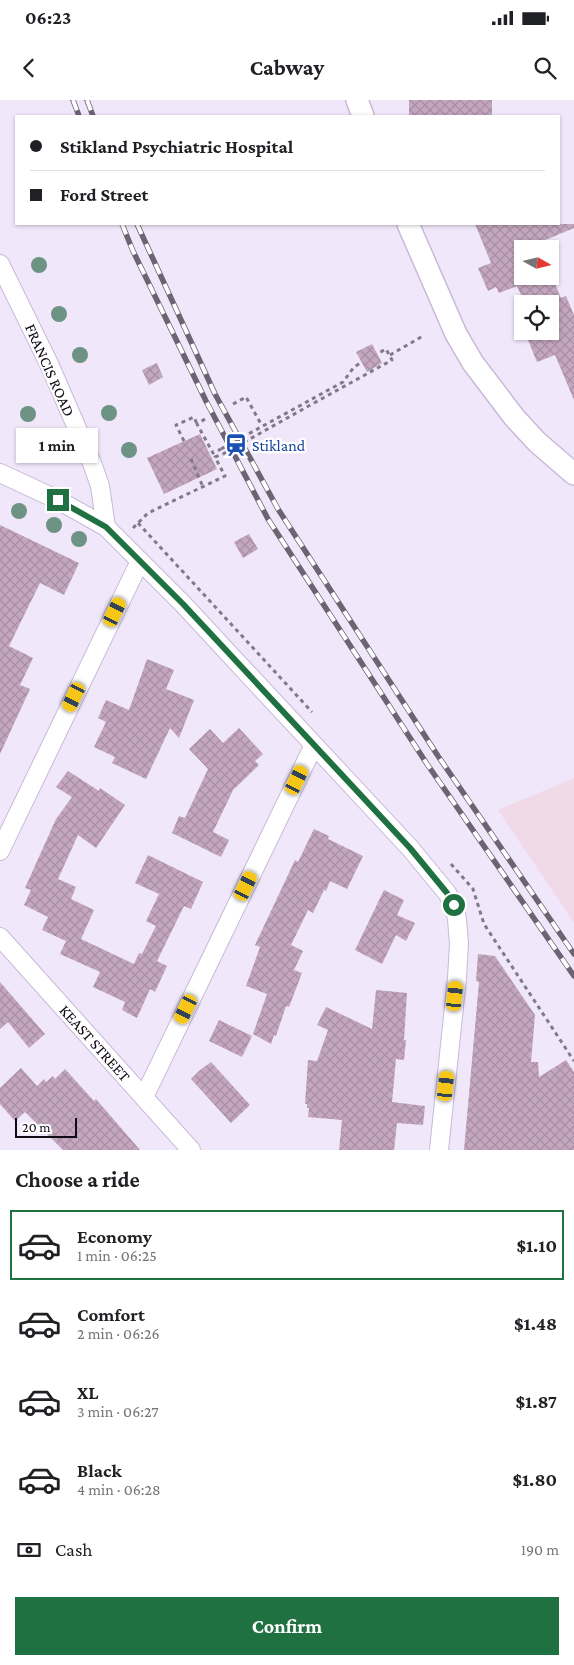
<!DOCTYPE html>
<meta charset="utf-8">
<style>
:root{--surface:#fff;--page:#f6f6f6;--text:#202124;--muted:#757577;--line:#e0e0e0;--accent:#207142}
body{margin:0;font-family:"Crimson Pro",serif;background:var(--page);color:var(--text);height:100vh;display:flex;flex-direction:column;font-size:19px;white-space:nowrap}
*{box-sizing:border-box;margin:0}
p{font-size:16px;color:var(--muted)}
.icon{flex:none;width:28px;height:28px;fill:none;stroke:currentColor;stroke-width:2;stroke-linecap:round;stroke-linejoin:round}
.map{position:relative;height:1050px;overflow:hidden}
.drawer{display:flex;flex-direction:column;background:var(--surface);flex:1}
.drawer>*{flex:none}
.guide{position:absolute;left:15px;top:15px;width:545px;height:110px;border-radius:0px;box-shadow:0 1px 4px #0004;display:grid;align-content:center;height:110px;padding:0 15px;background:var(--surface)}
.needle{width:32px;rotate:98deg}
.tools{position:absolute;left:514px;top:140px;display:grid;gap:10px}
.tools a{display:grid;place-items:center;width:45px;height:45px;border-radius:0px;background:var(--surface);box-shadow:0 1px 4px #0004;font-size:25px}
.scale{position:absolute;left:15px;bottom:12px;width:62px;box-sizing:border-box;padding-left:5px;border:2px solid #100a15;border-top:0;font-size:14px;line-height:18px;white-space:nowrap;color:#100a15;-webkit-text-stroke:4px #fff;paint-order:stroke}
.end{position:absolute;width:22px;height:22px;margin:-11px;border:6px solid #207142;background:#fff;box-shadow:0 0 0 2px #fff}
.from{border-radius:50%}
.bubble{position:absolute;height:35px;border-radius:0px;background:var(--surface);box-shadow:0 1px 4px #0004;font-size:16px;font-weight:700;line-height:35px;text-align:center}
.car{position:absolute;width:15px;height:30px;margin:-15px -8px;border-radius:6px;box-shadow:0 0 4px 1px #0007;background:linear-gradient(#f5c518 24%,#345 0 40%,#f5c518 0 76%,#345 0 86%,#f5c518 0)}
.guide b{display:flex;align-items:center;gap:18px;height:48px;font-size:19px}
.guide b+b{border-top:1px solid var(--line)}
.guide i{width:12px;height:12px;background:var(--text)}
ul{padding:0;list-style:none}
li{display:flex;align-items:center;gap:15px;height:70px;margin:0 10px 8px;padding:0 5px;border:2px solid transparent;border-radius:0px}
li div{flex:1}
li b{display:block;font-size:19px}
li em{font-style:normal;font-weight:700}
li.current{border-color:var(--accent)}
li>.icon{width:45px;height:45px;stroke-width:1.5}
h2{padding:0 15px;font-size:22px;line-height:60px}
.pay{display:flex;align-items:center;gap:12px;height:55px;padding:0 15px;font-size:19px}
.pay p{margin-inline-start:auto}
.button{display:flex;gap:10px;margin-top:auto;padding:10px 15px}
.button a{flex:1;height:58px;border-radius:0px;background:var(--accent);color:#fff;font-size:20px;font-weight:700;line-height:58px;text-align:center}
.status{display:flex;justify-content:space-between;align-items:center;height:35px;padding:0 25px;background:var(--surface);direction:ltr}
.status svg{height:14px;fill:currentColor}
header{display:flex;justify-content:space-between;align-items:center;height:65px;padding:0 15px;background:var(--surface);font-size:22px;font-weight:700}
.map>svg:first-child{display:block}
.medical{fill:#f1dae7}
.building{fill:url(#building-cross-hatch)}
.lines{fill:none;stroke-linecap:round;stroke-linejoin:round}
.minor-casing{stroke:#c8b9d8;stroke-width:20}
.tertiary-casing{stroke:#c8b9d8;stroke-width:24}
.path{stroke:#817a89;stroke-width:3;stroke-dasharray:4 4;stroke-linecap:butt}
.minor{stroke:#fff;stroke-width:18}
.tertiary{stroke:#fff;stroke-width:21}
.rail-casing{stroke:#6c6473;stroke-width:5.5}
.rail{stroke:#fff;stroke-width:4;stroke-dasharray:11;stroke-linecap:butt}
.path-bridge{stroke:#817a89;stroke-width:3;stroke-dasharray:4 4;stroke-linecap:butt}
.tree{fill:#6c9384}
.route{stroke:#207142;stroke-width:6}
.labels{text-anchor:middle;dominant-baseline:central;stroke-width:4.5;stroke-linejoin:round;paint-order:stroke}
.street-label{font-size:16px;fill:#100a15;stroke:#fff}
.transit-label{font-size:16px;fill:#164399;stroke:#fff;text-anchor:start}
</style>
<div class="status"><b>06:23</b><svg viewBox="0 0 49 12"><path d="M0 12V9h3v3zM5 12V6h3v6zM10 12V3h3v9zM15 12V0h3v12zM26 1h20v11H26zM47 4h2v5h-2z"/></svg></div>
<header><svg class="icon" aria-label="back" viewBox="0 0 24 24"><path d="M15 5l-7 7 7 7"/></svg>Cabway<svg class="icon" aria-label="search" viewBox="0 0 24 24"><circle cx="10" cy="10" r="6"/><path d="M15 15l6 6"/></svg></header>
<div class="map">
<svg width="574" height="1050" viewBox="0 0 574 1050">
<defs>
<pattern id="building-cross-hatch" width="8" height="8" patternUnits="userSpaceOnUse" patternTransform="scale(1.25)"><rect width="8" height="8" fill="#c4a7bf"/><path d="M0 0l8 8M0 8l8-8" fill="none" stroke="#a78ea3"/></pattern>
</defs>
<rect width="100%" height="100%" fill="#f0e7fa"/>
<!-- medical -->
<polygon class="medical" points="574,678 574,823 498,710"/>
<!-- building -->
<g class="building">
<rect x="409" y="0" width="83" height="16"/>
<polygon points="475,124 574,124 574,128 538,143 540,149 522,149 522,176 550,176 550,172 561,198 566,196 574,215 574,300 555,255 537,262 528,240 550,231 550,204 525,204 517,186 499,193 496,187 488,191 478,168 491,163"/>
<polygon points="372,244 382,263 367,272 356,252"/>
<polygon points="157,263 163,277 149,285 142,270"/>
<polygon points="200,334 217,369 164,394 147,358"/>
<polygon points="0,425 79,463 64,495 40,483 9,546 33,558 20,585 30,589 0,654"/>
<polygon points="249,434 258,449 243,458 234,442"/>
<polygon points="147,559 174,570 166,589 194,600 179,638 170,628 146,679 112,663 115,657 94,647 106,622 98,618 106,600 129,610"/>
<polygon points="239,628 263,654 255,661 259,665 233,690 213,732 229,740 221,757 172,733 179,716 185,718 208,669 189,649 210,629 223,643"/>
<polygon points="68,671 99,691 100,688 125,705 96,748 78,735 58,779 76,787 71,799 94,810 81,839 134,864 139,853 142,854 156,826 146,821 159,794 135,783 148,755 203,782 191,809 184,806 157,861 167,866 155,892 150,889 137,918 122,910 125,902 93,887 100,872 60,854 66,841 42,830 48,817 24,805 31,790 25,788 56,719 72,697 56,687"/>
<polygon points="314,729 329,736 328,739 363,756 347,789 330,781 326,791 324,790 313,813 308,810 291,845 303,851 294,870 302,873 289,907 286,906 276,936 274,935 271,944 253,934 267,894 246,886 260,847 255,845 295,760 298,762"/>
<polygon points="384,790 404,800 397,815 415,823 406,841 396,835 382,864 355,850"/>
<polygon points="478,854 495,856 535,915 531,962 538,962 539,977 566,960 574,972 574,1050 464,1050 479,882 476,881"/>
<polygon points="0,882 45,934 29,948 8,922 0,929"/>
<polygon points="376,890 407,893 404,940 406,940 404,960 396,959 392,1002 425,1006 423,1025 397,1023 394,1050 339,1050 342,1020 308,1017 309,1008 307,1008 307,1004 305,1004 308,960 317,961 328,930 317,925 326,907 372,929"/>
<polygon points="219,920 252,936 242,957 209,941"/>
<polygon points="211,962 250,1005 231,1023 191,979 200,970"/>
<polygon points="21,968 37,986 44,979 46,982 53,976 55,979 65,969 94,1001 96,999 140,1050 63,1050 25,1012 15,1021 0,1004 0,988"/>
</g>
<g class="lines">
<defs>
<g id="minor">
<polyline points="0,164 50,266 92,363 100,386 106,427"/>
<polyline points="0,373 58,400 106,427 183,504 233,558 410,748 447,793 454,805 457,819 459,844 457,878 439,1050"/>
<polyline points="0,751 140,461"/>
<polyline points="0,837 191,1050"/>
<polyline points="144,997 314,645"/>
</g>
<g id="tertiary">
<polyline points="357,0 363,16"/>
<polyline points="408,124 456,234 473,263 514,317 537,342 574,374"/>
</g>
</defs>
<!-- minor casing -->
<use href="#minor" class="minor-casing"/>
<!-- tertiary casing -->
<use href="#tertiary" class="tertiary-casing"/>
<!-- path -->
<g class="path">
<polyline points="390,255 423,236"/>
<polyline points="312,299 343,282 354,267 362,262"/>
<polyline points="314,303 392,260 386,249 377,254"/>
<polyline points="233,304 246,297 262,326"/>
<polyline points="205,319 197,324 213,353 221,349"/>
<polyline points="184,341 176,325 194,317 197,324"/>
<polyline points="191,359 203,387"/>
<polyline points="138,423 312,612"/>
<polyline points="133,428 148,413 225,376 215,357 223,354"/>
<polyline points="451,764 473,789 484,824 574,961"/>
</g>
<!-- minor -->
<use href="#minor" class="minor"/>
<!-- tertiary -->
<use href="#tertiary" class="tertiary"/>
<defs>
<g id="rail">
<polyline points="73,0 79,16"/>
<polyline points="87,0 93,16"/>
<polyline points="122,124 133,151 206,301 268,419 427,664 574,876"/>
<polyline points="137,124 215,294 278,409 438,656 574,854"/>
</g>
</defs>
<!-- rail casing -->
<use href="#rail" class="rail-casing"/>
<!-- rail -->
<use href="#rail" class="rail"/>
<!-- path-bridge -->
<g class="path-bridge">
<polyline points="221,349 312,299"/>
<polyline points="223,354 314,303"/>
</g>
</g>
<!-- trees -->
<g class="tree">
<circle cx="39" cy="165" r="8"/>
<circle cx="59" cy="214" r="8"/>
<circle cx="80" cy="255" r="8"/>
<circle cx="109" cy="313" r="8"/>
<circle cx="28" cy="314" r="8"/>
<circle cx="48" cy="343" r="8"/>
<circle cx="129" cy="350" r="8"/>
<circle cx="19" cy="411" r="8"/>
<circle cx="54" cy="425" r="8"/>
<circle cx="79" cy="439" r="8"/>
</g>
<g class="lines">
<!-- route -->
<polyline class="route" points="58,400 106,427 183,504 410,748 447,793 454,805"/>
</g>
<!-- icons -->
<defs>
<symbol id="station-bare" viewBox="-9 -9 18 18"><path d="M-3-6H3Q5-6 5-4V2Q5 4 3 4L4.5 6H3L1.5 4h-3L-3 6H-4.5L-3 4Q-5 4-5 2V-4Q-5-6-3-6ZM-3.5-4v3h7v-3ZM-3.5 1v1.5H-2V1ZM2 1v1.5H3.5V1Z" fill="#1a4fb4" stroke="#fff" stroke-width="2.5" paint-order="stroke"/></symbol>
</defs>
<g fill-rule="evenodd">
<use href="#station-bare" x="220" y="329" width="32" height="32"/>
</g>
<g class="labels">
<!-- street labels -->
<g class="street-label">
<text transform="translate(50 270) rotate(66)">FRANCIS ROAD</text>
<text transform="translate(95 943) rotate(48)">KEAST STREET</text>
</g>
<!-- transit labels -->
<g class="transit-label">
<text x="252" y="345">Stikland</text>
</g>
</g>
</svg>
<div class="tools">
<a><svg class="needle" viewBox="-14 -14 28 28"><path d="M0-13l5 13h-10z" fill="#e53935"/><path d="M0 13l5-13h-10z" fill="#757577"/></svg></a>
<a><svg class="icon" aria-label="locate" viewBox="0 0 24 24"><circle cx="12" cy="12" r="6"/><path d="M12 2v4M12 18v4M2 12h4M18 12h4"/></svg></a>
</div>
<div class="scale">20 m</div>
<i class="end from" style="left:454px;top:805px"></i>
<i class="end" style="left:58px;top:400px"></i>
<div class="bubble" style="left:16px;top:328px;width:82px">1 min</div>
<i class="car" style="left:115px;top:512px;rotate:26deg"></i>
<i class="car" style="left:74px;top:597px;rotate:206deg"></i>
<i class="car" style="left:297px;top:680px;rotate:26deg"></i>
<i class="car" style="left:246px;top:786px;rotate:26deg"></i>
<i class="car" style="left:455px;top:896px;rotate:6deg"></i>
<i class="car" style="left:186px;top:909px;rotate:206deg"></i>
<i class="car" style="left:446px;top:986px;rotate:6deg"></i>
<div class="guide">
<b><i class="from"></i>Stikland Psychiatric Hospital</b>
<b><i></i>Ford Street</b>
</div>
</div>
<section class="drawer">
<h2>Choose a ride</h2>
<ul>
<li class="current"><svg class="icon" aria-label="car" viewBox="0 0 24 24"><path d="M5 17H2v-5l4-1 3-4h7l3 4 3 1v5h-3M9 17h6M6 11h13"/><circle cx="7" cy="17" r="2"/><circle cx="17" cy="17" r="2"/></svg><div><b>Economy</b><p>1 min · 06:25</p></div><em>$1.10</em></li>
<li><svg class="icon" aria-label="car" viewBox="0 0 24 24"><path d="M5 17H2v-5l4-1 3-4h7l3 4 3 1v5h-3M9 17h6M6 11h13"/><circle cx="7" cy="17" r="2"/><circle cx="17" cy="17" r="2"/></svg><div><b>Comfort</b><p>2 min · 06:26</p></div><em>$1.48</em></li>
<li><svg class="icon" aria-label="car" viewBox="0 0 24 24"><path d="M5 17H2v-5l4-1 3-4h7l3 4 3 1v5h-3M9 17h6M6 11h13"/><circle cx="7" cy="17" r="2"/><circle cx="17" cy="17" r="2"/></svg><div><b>XL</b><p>3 min · 06:27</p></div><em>$1.87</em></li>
<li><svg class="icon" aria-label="car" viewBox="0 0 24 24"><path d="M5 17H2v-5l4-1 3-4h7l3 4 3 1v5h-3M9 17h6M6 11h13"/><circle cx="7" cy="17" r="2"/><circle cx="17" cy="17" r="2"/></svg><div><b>Black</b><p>4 min · 06:28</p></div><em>$1.80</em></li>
</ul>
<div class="pay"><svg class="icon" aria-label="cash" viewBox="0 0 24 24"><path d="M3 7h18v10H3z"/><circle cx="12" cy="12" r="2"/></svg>Cash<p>190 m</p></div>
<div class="button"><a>Confirm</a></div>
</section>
